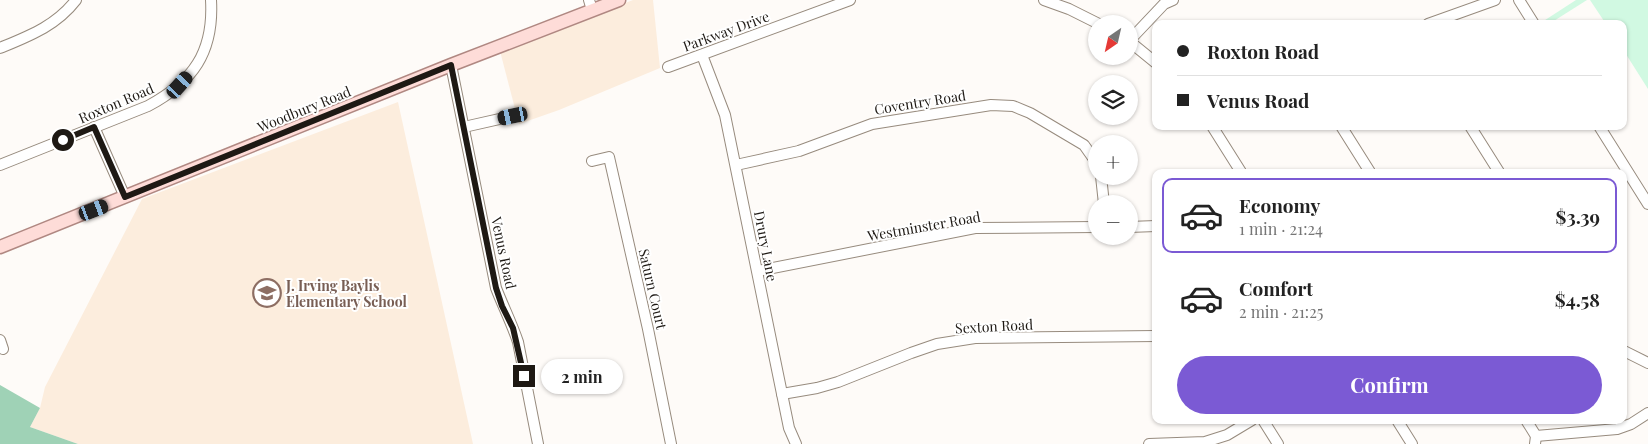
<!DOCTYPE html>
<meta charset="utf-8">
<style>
:root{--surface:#fff;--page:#f2f2f2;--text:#222;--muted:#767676;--line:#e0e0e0;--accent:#7b5ad4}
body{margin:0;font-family:"Playfair Display",serif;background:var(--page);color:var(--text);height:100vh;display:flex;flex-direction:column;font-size:19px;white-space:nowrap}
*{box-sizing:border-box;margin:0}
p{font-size:16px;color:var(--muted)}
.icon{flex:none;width:28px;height:28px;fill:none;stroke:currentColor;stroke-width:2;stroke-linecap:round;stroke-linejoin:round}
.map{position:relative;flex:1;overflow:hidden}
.drawer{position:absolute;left:1152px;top:169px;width:475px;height:255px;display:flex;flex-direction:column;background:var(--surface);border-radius:10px;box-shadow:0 1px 4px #0004}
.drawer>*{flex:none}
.banner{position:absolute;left:1152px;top:20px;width:475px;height:110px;border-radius:10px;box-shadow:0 1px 4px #0004;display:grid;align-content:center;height:110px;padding:0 25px;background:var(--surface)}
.needle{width:32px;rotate:214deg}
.controls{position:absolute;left:1088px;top:15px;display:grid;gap:10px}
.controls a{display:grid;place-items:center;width:50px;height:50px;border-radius:50%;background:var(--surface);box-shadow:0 1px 4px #0004;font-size:25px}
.end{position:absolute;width:22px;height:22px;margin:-11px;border:6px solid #1e1914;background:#fff;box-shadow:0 0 0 2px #fff}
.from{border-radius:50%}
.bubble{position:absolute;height:35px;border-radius:18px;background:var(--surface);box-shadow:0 1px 4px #0004;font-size:16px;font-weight:700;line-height:35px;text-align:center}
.car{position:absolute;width:15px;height:30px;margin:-15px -8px;border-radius:6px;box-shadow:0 0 4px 1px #0007;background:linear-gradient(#222 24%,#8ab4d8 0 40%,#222 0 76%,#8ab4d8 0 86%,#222 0)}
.banner b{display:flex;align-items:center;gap:18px;height:48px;font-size:19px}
.banner b+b{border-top:1px solid var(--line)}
.banner i{width:12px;height:12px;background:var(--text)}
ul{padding:9px 0 0;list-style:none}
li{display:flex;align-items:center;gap:15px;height:75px;margin:0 10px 8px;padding:0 15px;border:2px solid transparent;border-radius:10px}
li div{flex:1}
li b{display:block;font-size:19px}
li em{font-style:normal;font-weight:700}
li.on{border-color:var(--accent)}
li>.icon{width:45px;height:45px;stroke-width:1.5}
.primary-button{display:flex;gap:10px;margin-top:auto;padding:10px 25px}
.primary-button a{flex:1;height:58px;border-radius:30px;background:var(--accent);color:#fff;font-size:20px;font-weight:700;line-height:58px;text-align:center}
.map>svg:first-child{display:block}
.built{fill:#fceddd}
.green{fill:#d1f9e2}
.forest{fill:#9fd2b6}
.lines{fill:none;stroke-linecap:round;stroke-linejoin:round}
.minor-casing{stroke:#978b7e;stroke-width:12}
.major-casing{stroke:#b08882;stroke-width:15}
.minor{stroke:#fff;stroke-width:10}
.major{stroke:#fedcd8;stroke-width:12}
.route{stroke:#1e1914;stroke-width:6}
.labels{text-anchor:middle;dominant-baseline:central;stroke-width:4;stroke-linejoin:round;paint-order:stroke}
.street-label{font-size:14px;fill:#1e1914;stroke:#fff}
.education-label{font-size:14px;font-weight:bold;fill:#785e54;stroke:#fff;text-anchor:start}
</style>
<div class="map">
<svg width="1648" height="444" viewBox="0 0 1648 444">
<rect width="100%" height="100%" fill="#fefbf8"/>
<!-- built -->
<g class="built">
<polygon points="633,0 653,0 660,68 559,110 519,124 500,51"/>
<polygon points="398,102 473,444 78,444 30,427 40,408 45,387 142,199"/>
</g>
<!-- green -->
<g class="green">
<polygon points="1576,0 1587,0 1549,24 1539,24"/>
<polygon points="1590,0 1648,0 1648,89 1624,51 1624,24 1606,24"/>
</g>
<!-- forest -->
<polygon class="forest" points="0,385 40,408 30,427 78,444 0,444"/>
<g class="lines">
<defs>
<g id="minor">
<polyline points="589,0 592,10"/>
<polyline points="1044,0 1069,9 1099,24"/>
<polyline points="1519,0 1534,24"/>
<polyline points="1428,24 1495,0"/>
<polyline points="1129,41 1164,4 1173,0"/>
<polyline points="1129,41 1156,63"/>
<path d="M 0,48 C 29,36 56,26 76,0"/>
<polyline points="702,55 725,115 789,428 796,444"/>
<path d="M 451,65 L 496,288 C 503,306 512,324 518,342 L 538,444"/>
<polyline points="668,67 850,0"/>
<polyline points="1212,126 1241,172"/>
<polyline points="1341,126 1370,172"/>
<polyline points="1470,126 1499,172"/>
<polyline points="1599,126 1648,204"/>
<polyline points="94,127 125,197"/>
<polyline points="464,127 513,116"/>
<polyline points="592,161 609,157 648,329 671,444"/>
<path d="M 0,165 L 148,106 C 193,82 214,52 211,0"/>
<polyline points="736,165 799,151 872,124 991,105 1013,106 1030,113 1084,145 1096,162"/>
<polyline points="1101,176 1104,204"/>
<polyline points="1129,227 1156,226"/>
<polyline points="758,271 975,228 1096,227"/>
<polyline points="0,340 3,349"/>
<polyline points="1624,351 1648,363"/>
<polyline points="782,394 817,388 838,382 911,353 937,344 975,338 1156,336"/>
<polyline points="1263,420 1278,444"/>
<polyline points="1397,420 1412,444"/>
<polyline points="1526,420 1536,436 1535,444"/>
<polyline points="1536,436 1617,429 1631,424 1648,413"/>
<polyline points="1149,444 1205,442 1227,435 1252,420"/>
</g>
<polyline id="major" points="0,247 451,65 619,0"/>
</defs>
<!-- minor casing -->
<use href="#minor" class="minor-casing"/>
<!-- major casing -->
<use href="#major" class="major-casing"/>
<!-- minor -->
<use href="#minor" class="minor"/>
<!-- major -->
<use href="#major" class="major"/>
</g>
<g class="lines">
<!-- route -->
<polyline class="route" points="63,140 94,127 125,197 451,65 496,288 502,306 513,328 524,376"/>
</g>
<!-- icons -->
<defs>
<symbol id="school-ring" viewBox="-11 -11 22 22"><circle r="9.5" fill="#fff" stroke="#8d6e63" stroke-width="1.5"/><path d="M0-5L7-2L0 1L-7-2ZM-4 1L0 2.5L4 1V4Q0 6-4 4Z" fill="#8d6e63"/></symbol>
</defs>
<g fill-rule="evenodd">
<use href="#school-ring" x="251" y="277" width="32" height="32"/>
</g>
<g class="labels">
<!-- street labels -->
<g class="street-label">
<text transform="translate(726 31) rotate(-20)">Parkway Drive</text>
<text transform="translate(920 102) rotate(-9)">Coventry Road</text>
<text transform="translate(116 103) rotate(-23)">Roxton Road</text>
<text transform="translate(304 109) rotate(-22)">Woodbury Road</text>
<text transform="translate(924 226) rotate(-10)">Westminster Road</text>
<text transform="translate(766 246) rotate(79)">Drury Lane</text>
<text transform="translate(504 253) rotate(78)">Venus Road</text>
<text transform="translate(653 289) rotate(77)">Saturn Court</text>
<text transform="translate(994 326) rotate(-3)">Sexton Road</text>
</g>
<!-- education labels -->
<g class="education-label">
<text x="286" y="285">J. Irving Baylis<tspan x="286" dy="16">Elementary School</tspan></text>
</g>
</g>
</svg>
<div class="controls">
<a><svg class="needle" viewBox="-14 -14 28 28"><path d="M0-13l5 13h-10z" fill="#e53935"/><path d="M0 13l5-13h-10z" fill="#767676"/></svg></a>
<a><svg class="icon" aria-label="layers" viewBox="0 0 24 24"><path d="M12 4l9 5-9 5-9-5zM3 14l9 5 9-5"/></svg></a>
<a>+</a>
<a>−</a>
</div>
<i class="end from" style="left:63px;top:140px"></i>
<i class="end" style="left:524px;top:376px"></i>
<div class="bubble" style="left:541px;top:359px;width:82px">2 min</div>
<i class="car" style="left:180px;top:85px;rotate:42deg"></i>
<i class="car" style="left:513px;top:116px;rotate:258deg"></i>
<i class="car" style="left:94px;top:210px;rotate:69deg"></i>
<div class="banner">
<b><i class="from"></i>Roxton Road</b>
<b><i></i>Venus Road</b>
</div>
<section class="drawer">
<ul>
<li class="on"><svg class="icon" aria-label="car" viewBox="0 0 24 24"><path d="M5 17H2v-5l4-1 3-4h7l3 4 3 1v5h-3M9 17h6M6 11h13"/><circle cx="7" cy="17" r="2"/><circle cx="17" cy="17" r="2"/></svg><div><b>Economy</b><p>1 min · 21:24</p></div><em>$3.39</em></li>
<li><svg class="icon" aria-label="car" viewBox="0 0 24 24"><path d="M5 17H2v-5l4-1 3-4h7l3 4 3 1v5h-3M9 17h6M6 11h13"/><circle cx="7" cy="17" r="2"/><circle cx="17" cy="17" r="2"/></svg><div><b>Comfort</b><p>2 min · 21:25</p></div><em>$4.58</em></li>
</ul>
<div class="primary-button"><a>Confirm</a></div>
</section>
</div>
